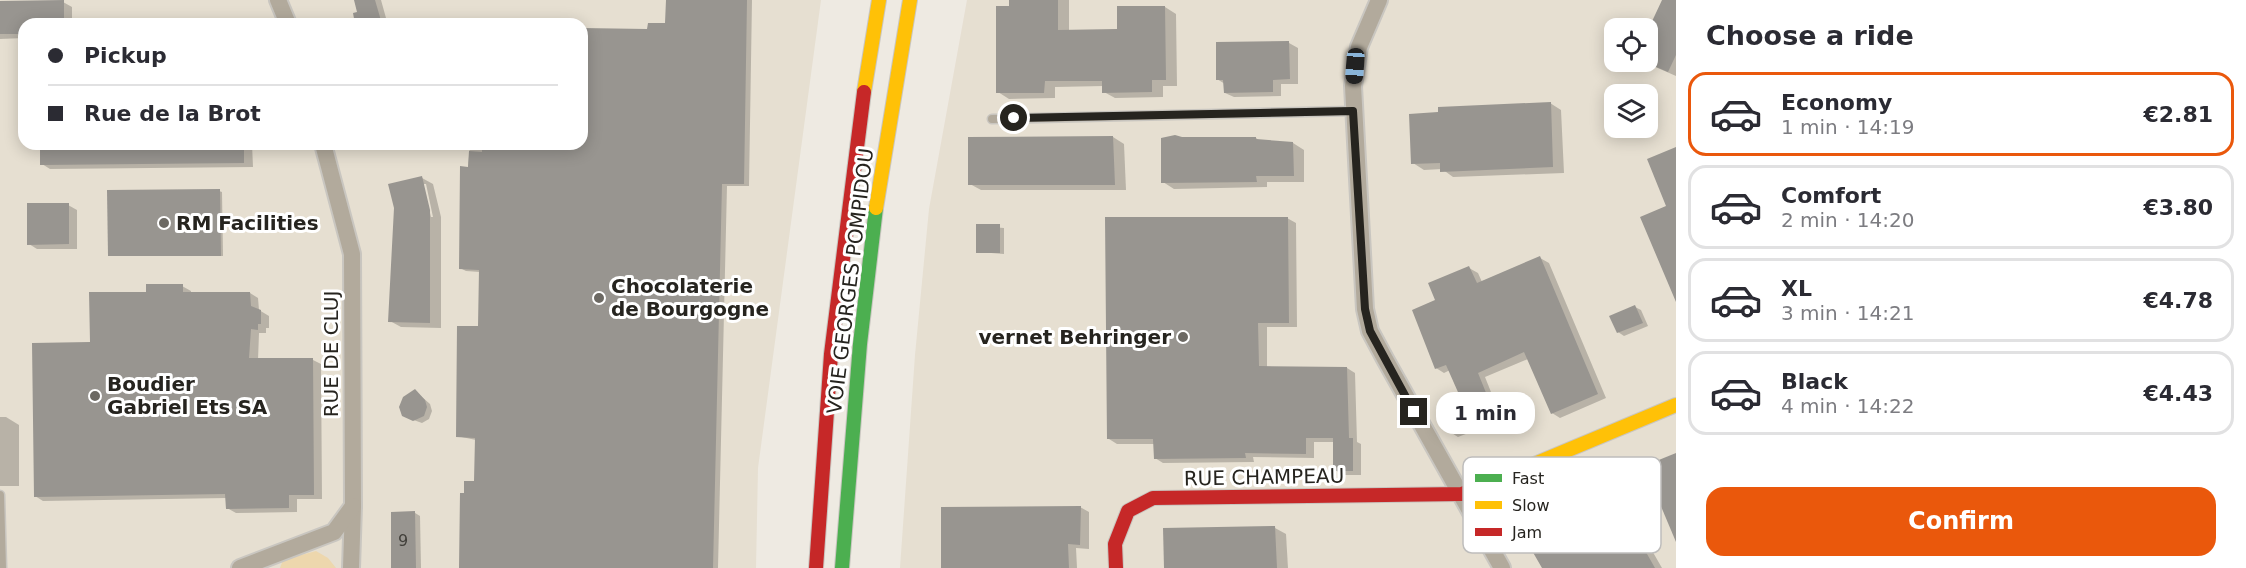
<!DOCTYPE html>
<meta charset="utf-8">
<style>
:root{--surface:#fff;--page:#f7f7f7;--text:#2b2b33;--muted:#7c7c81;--line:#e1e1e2;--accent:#ea580c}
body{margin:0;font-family:"DejaVu Sans",sans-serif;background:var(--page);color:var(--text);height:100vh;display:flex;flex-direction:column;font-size:22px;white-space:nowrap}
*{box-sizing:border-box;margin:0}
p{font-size:20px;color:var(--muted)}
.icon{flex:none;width:33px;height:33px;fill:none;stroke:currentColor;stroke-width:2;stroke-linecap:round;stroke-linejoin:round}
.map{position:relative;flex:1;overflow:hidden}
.details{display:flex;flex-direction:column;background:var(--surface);width:570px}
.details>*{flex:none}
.hud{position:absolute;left:18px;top:18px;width:570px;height:132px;border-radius:18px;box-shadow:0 3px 15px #0003;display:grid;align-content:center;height:132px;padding:0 30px;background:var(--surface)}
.fabs{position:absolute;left:1604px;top:18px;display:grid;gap:12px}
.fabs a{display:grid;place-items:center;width:54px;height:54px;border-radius:12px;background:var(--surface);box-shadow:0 3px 15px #0003;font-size:30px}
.end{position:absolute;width:27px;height:27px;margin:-14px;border:8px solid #26241f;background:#fff;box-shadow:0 0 0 3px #fff}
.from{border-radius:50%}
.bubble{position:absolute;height:42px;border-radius:18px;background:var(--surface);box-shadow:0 3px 15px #0003;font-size:20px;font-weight:600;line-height:42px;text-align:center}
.car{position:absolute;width:18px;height:36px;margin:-18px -9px;border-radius:8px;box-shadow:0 0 4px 2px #0007;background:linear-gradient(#222 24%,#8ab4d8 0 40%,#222 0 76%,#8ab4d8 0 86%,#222 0)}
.hud b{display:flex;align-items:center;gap:21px;height:57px;font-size:22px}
.hud b+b{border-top:2px solid var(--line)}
.hud i{width:15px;height:15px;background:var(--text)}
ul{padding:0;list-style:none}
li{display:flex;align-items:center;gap:18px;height:84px;margin:0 12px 9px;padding:0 18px;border:3px solid var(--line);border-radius:18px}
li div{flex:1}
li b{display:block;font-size:22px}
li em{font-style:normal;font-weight:600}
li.on{border-color:var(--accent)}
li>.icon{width:54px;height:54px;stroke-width:1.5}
h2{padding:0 30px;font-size:27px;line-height:72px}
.cta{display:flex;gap:12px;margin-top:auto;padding:12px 30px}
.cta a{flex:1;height:69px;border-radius:18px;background:var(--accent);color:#fff;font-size:24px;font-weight:600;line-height:69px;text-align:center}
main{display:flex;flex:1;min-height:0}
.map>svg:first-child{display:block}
.built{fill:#e6dfd1;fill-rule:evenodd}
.green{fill:#edd7ad}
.shadow{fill:#0003;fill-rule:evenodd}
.building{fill:#989590}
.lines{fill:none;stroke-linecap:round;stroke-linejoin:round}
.lane-casing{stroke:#c9c6c0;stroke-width:11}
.street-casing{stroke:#c9c6c0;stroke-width:20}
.fast-casing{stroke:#c9c6c0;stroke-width:16}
.slow-casing{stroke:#c9c6c0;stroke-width:16}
.jam-casing{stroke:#c9c6c0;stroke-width:16}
.lane{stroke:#b2aa9c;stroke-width:8}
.street{stroke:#b2aa9c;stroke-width:16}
.fast{stroke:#4caf50;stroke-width:14}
.slow{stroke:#ffc107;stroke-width:14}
.jam{stroke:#c62828;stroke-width:14}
.route{stroke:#26241f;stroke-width:8}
.poi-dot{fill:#6c6963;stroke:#fff;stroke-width:2}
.labels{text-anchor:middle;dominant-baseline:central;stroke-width:6;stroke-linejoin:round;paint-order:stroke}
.number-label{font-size:16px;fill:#42403b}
.poi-label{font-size:20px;font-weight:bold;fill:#26241f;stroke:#fff;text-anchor:start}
.street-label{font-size:20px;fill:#26241f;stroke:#fff}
.key{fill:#fff;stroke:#bebdbc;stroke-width:1.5}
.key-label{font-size:16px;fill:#26241f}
</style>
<main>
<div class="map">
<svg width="1676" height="568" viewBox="0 0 1676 568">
<rect width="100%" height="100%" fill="#eeeae2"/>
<!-- built -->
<g class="built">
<path d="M 0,0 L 821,0 L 758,468 L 756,568 L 0,568 ZM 24,24 L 582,24 L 582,144 L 24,144 Z"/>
<path d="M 967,0 L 1676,0 L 1676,568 L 900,568 L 915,355 L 929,209 ZM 1614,28 L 1647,28 L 1647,62 L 1614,62 ZM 1614,94 L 1647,94 L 1647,128 L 1614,128 Z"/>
</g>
<!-- green -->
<polygon class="green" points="316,551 328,558 336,568 280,568 283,560"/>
<!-- shadow -->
<g class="shadow">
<polygon points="355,0 381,0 386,18 392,24 357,24 359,13"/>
<polygon points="667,0 752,0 749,186 727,186 718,568 460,568 465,494 475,482 476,440 457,436 479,327 480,272 466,271 460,268 470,144 582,144 582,29 649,30 666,25"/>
<polygon points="1010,0 1069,0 1069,31 1119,31 1165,7 1176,14 1177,86 1163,86 1163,97 1115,98 1104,92 1104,86 1055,87 1055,98 1009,99 998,92"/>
<polygon points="1663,0 1676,0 1676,76 1644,62 1647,62 1647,28 1638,28 1640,25 1650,29"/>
<polygon points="63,2 72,7 72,24 24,24 24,38 0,39 0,3"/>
<polygon points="1217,43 1289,43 1298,48 1298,84 1281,84 1281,96 1234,97 1225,93 1225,84 1217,79"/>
<polygon points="1550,103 1561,110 1564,173 1453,177 1442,169 1424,170 1413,163"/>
<polygon points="1113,137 1124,144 1126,190 981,190 970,184"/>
<polygon points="1256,138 1260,141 1293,143 1304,150 1304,182 1267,182 1267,187 1174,189 1163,182 1181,139"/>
<polygon points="33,144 252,144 253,167 50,169 42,164 41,146"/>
<path d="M 422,178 L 433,184 L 441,217 L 441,328 L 401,327 L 390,321 ZM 423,184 L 426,184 L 433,217 L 431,217 Z"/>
<polygon points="219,191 222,192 223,256 109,255"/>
<polygon points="68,205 77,210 77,249 37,249 29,244"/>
<polygon points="1287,218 1296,223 1297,327 1267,327 1267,368 1347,368 1355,373 1357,442 1361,444 1361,475 1343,475 1335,470 1335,442 1314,442 1314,458 1253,457 1254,462 1163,463 1155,458 1155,444 1117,444 1109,439"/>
<polygon points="978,226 1004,228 1004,254 978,252"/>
<polygon points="1540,258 1549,263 1606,398 1560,418 1552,413 1528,359 1485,377 1499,412 1452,430 1452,433 1500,415 1502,420 1458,437 1450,432 1467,409 1450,370 1444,373 1436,368 1437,301 1469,268 1478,273 1482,282"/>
<polygon points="182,286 191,291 191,294 250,293 258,298 259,310 269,316 269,328 266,328 266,333 259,333 258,360 313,360 321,364 322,499 297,499 297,512 236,513 227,508 227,498 43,501 35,496 91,344 147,294"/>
<polygon points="1635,307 1641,310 1648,326 1624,336 1618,332"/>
<polygon points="415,391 430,404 432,411 429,419 422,423 408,418"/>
<polygon points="0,417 6,417 19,425 19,486 0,486"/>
<polygon points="1597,468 1608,474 1662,568 1544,568 1584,510"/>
<polygon points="1080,507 1089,512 1089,549 1076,548 1077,568 944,568"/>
<polygon points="415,513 420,516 421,568 393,568"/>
<polygon points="1275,528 1286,534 1288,568 1166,568"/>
</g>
<!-- building -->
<g class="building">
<polygon points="64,0 64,24 24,24 24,34 0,34 0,1"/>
<polygon points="354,0 375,0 382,24 355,24 353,13 357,12"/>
<polygon points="666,0 747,0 744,184 722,184 713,568 459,568 460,493 464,493 464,481 474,481 475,438 456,437 457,326 478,326 479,270 459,269 460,166 468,167 469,151 482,152 482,144 582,144 582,28 647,29 648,23 665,23"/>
<polygon points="1009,0 1058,0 1058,30 1117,29 1117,6 1165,6 1166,80 1152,80 1152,92 1102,93 1102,81 1045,81 1044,93 996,93 996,6 1009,6"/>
<polygon points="1662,0 1676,0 1676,55 1668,72 1647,63 1647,32"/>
<polygon points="1289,41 1290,79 1273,80 1273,92 1224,93 1223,80 1216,80 1216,42"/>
<polygon points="1551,102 1553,167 1440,172 1440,163 1411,164 1409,114 1438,112 1438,107"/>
<polygon points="1175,135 1182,137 1256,137 1256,139 1293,142 1294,176 1256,176 1257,182 1161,183 1161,138"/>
<polygon points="1113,136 1115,185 968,185 968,137"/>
<polygon points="40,144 244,144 244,163 40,165"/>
<polygon points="1676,147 1676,302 1640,217 1666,206 1647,159"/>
<polygon points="422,176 430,210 430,323 388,322 394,208 388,184"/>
<polygon points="220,189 221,256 108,256 107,190"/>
<polygon points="27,203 69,203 69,244 27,245"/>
<polygon points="1105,217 1288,217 1289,323 1258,323 1259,366 1347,367 1349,438 1353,438 1353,471 1333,471 1333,438 1306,438 1306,454 1245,453 1246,458 1154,459 1153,439 1107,439"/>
<rect x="976" y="224" width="24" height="29"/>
<polygon points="1540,256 1598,394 1551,414 1524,352 1478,373 1495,415 1449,433 1442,421 1465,408 1446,365 1435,369 1412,310 1435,300 1428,283 1469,266 1477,283"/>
<polygon points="146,284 183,284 183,292 250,292 251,306 261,310 261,324 258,324 258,330 251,329 249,358 313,358 314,495 289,495 289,508 226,509 225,494 34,497 32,343 90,342 89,292 146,292"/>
<polygon points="1635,305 1643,323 1617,333 1609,316"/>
<polygon points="415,389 425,400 427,407 424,416 413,421 402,416 399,407 403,397"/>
<polygon points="1676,453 1676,542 1644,466"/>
<polygon points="1597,466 1655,568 1542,568 1527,542 1582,509 1567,483"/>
<polygon points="1081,506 1080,545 1068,544 1069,568 941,568 941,507"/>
<polygon points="415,511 416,568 391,568 391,512"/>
<polygon points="1275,526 1277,568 1164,568 1163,528"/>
</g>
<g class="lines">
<defs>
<g id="lane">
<polyline points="992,119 1353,111"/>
<polyline points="0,495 2,568"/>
</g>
<g id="street">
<polyline points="278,0 288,24"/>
<polyline points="1379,0 1359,47 1353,86 1365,309 1370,331 1385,359 1502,568"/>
<polyline points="323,144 352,254 353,506 351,568"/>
<polyline points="240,568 334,532 353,506"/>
</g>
<polyline id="fast" points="842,568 860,344 876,208"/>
<g id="slow">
<polyline points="864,92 879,0"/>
<polyline points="876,208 910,0"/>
<polyline points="1489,483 1676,405"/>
</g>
<g id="jam">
<polyline points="816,568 831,354 864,92"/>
<polyline points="1116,568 1115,544 1128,511 1153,498 1462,494 1489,483"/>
</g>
</defs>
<!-- lane casing -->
<use href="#lane" class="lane-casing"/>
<!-- street casing -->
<use href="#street" class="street-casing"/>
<!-- fast casing -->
<use href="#fast" class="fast-casing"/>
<!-- slow casing -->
<use href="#slow" class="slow-casing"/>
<!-- jam casing -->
<use href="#jam" class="jam-casing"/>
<!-- lane -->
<use href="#lane" class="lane"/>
<!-- street -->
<use href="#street" class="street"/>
<!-- fast -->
<use href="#fast" class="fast"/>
<!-- slow -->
<use href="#slow" class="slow"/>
<!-- jam -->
<use href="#jam" class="jam"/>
</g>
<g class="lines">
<!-- route -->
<polyline class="route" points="1014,118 1353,111 1365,309 1370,331 1414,412"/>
</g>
<!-- markers -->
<g class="poi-dot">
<circle cx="164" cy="223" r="6"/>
<circle cx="599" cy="298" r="6"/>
<circle cx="1183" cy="337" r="6"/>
<circle cx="95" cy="396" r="6"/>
</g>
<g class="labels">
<!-- number labels -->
<g class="number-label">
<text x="403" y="540">9</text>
</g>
<!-- poi labels -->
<g class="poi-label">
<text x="176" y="223">RM Facilities</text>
<text x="611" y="286">Chocolaterie<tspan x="611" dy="23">de Bourgogne</tspan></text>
<text x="1171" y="337" text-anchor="end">vernet Behringer</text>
<text x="107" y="384">Boudier<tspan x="107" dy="23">Gabriel Ets SA</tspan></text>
</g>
<!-- street labels -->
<g class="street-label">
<text transform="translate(850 281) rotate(-83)">VOIE GEORGES POMPIDOU</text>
<text transform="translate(331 354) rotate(-90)">RUE DE CLUJ</text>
<text transform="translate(1264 477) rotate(-1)">RUE CHAMPEAU</text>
</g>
</g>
<!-- legend -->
<rect x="1463" y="457" width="198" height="96" rx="9" class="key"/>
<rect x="1475" y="474" width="27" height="8" fill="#4caf50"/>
<rect x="1475" y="501" width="27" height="8" fill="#ffc107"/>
<rect x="1475" y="528" width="27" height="8" fill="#c62828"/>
<g class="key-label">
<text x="1512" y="484">Fast</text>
<text x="1512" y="511">Slow</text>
<text x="1512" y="538">Jam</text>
</g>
</svg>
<div class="fabs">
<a><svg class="icon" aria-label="locate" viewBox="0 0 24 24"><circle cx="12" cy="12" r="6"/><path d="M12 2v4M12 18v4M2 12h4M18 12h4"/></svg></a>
<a><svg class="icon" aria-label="layers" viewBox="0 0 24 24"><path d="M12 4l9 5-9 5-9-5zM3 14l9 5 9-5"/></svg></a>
</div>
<i class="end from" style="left:1014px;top:118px"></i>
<i class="end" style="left:1414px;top:412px"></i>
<div class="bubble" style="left:1436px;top:392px;width:99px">1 min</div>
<i class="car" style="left:1355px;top:66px;rotate:184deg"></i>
<div class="hud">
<b><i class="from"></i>Pickup</b>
<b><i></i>Rue de la Brot</b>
</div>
</div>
<section class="details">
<h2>Choose a ride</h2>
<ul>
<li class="on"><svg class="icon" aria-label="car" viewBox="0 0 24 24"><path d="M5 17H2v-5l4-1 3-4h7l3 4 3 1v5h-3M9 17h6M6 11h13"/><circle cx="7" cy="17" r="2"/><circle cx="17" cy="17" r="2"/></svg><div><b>Economy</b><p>1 min · 14:19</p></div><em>€2.81</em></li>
<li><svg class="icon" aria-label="car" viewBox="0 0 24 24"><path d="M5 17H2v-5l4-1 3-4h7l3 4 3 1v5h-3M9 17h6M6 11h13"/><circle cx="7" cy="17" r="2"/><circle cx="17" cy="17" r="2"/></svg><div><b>Comfort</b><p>2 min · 14:20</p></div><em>€3.80</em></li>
<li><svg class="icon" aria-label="car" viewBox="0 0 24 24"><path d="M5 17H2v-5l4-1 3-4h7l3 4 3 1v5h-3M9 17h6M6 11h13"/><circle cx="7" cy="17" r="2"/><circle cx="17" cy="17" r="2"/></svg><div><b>XL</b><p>3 min · 14:21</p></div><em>€4.78</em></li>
<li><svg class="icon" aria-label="car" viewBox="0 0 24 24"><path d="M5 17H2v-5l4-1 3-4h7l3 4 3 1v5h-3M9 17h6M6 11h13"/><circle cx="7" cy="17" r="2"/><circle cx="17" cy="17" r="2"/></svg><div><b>Black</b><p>4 min · 14:22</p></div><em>€4.43</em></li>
</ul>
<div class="cta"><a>Confirm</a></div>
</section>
</main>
